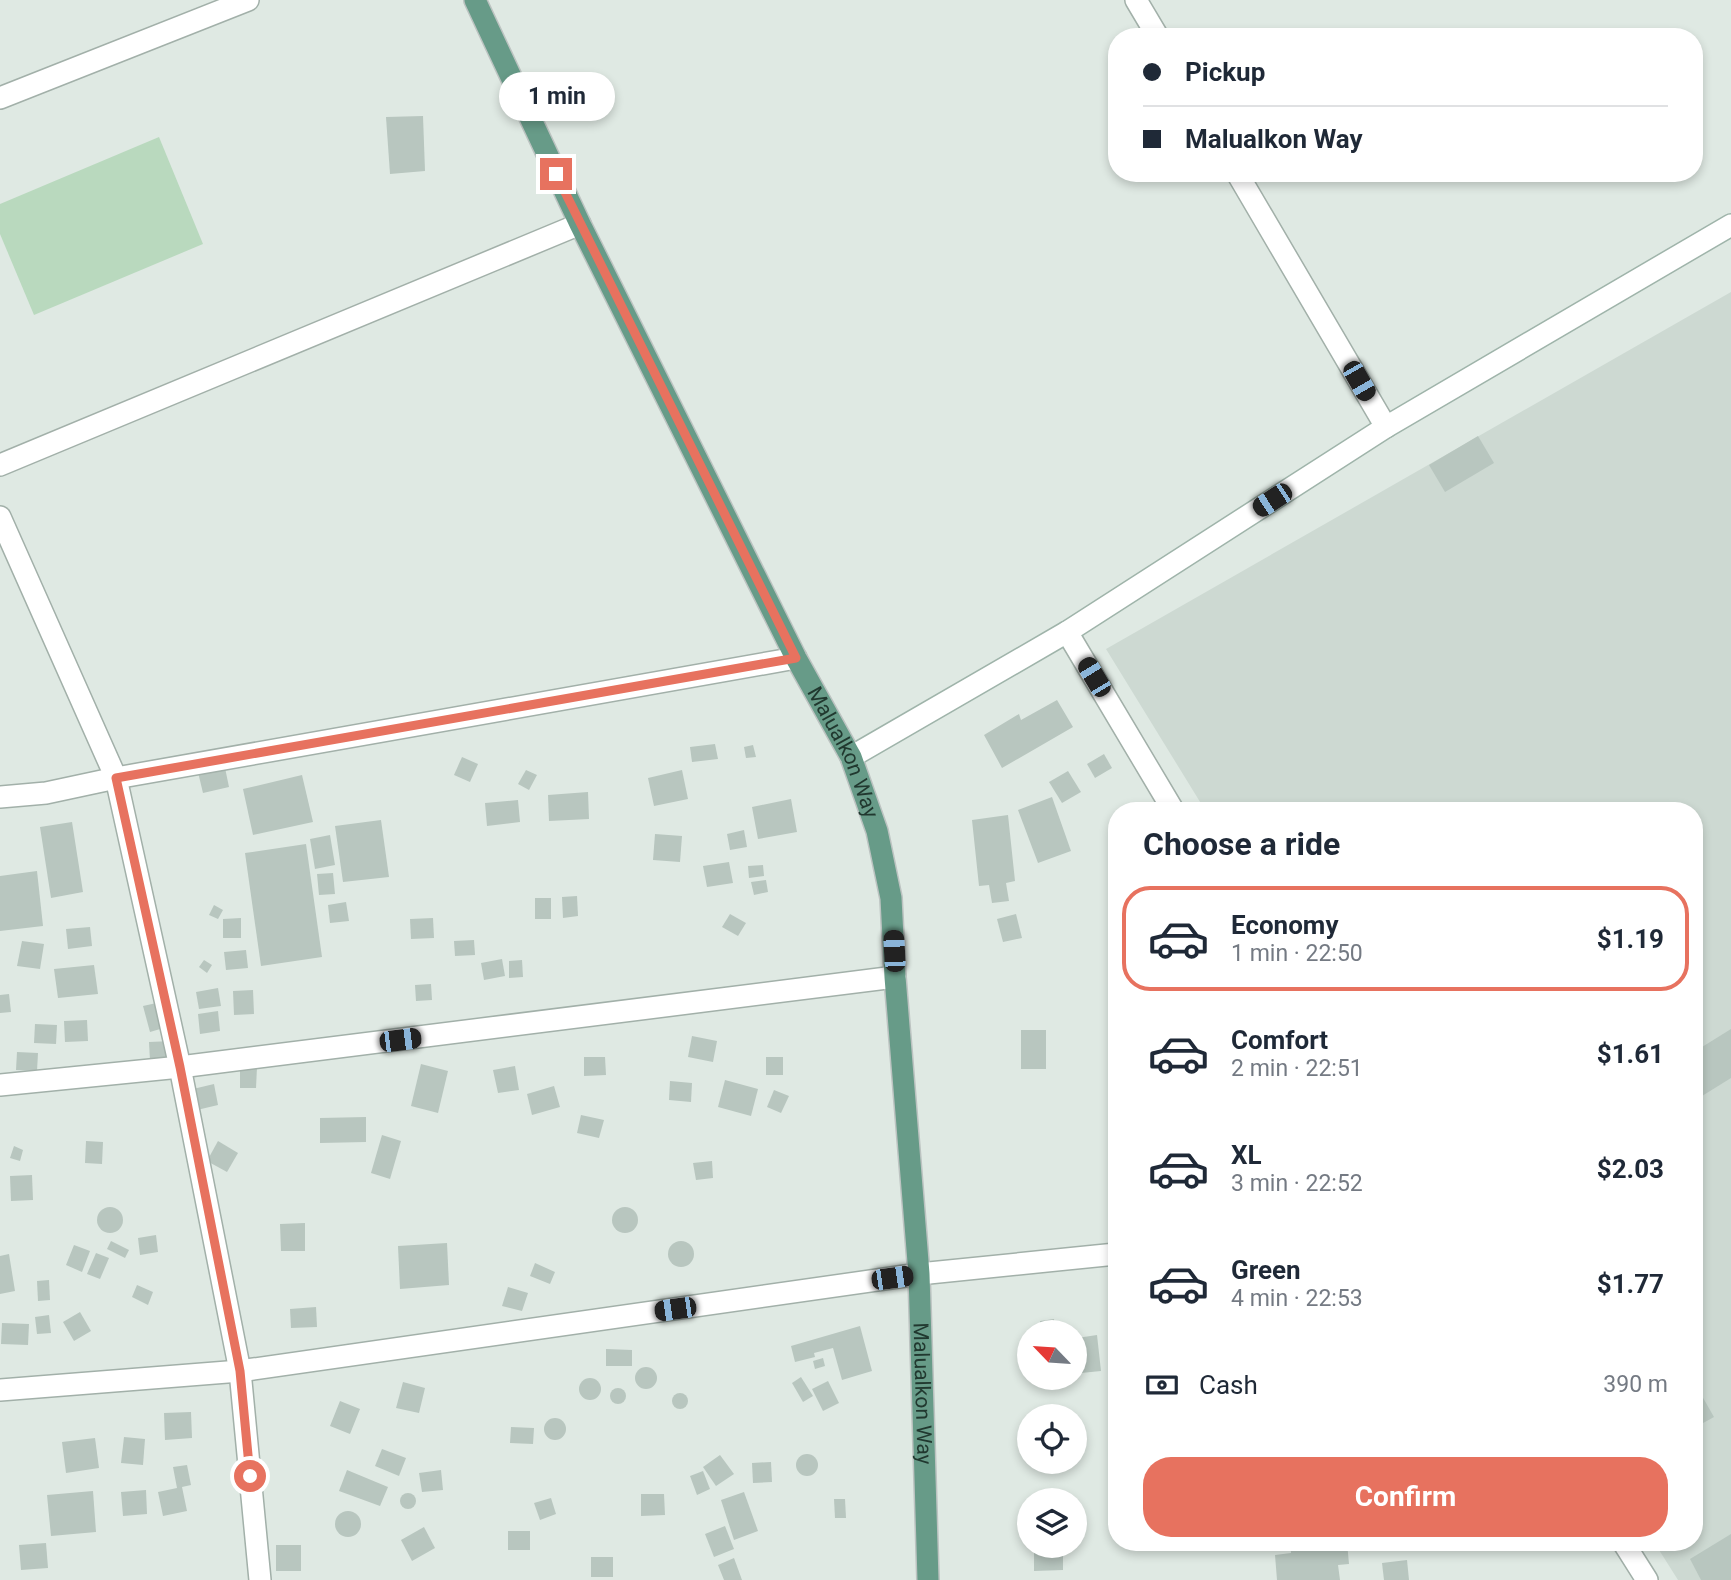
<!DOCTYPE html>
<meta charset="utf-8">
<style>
:root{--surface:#fff;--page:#f6f6f7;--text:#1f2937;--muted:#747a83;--line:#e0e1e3;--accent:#e7725f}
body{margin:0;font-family:Roboto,sans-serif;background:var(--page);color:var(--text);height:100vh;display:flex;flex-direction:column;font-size:26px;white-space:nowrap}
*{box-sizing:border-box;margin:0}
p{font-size:23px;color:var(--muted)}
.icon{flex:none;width:38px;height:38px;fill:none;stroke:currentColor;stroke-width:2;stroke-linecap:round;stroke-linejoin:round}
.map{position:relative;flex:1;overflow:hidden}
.panel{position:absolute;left:1108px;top:802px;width:595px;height:749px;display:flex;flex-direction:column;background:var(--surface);border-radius:28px;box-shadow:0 4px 10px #0003}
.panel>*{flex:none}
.guide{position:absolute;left:1108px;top:28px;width:595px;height:154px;border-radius:28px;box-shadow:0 4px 10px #0003;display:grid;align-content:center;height:154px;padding:0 35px;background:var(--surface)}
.needle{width:46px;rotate:295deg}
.buttons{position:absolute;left:1017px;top:1320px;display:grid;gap:14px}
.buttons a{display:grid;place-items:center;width:70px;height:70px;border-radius:50%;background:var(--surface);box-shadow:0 4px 10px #0003;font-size:35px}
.end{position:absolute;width:32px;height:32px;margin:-16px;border:9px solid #e7725f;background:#fff;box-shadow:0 0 0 4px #fff}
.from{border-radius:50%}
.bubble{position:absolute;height:49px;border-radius:24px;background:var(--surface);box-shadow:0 4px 10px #0003;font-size:23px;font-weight:700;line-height:49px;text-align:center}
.car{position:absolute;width:21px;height:42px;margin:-21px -10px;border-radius:9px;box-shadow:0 0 5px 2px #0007;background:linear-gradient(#222 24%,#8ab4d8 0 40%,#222 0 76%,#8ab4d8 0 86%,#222 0)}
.guide b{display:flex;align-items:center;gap:24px;height:66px;font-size:26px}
.guide b+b{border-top:2px solid var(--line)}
.guide i{width:18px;height:18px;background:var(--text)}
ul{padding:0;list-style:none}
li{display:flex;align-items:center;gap:21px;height:105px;margin:0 14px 10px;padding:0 21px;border:4px solid transparent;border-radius:28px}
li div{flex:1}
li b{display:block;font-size:26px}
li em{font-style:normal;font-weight:700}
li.selected{border-color:var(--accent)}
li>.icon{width:63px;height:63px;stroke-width:1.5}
h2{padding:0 35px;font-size:32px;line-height:84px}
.pay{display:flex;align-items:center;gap:18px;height:77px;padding:0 35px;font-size:26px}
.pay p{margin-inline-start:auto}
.cta{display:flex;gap:14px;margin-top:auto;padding:14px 35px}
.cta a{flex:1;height:80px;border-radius:28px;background:var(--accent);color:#fff;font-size:28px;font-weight:700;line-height:80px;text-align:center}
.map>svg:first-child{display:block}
.built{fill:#cdd9d2}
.green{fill:#b9d9be}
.building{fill:#b8c6bf}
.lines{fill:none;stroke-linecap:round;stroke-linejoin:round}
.street-casing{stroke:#a2b0a9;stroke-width:24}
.secondary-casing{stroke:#9fb4aa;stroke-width:24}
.primary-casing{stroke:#bcc3c1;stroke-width:24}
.street{stroke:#fff;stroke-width:21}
.secondary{stroke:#fff;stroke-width:21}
.primary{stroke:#679b88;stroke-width:21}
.route{stroke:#e7725f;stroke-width:9}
.labels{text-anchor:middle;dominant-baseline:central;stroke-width:7;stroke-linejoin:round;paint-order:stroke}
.street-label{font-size:21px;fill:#21382f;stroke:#eff6f2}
</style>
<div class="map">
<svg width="1731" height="1580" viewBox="0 0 1731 1580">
<rect width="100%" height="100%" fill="#dfe9e3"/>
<!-- built -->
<polygon class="built" points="1731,292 1731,1580 1678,1580 1654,1542 1694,1542 1694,810 1205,810 1106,649"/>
<!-- green -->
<polygon class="green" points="159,137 203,244 34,315 0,234 0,204"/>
<!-- building -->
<g class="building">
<polygon points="423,116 425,171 390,174 386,117"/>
<polygon points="1478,436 1494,463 1445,492 1429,465"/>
<polygon points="1057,700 1073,727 1002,768 984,735 1019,714 1021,720"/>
<polygon points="715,744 718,759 692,762 690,747"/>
<polygon points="753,745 756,757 746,758 744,747"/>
<polygon points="1104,754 1112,768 1095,778 1087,764"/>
<polygon points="462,757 478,764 470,782 454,775"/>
<polygon points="224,763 229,787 203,793 197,768"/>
<polygon points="526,770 537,775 529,790 518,784"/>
<polygon points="682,770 688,799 654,806 648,778"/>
<polygon points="1068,771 1081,792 1062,803 1049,782"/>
<polygon points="302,775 313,822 253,835 243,789"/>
<polygon points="588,792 589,819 549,821 548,795"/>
<polygon points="1052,797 1071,851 1038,863 1018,810"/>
<polygon points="791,799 797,832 758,839 752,807"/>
<polygon points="518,800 520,822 487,826 485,803"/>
<polygon points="1008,815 1015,881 1006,883 1009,901 992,903 989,885 979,886 972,820"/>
<polygon points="381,820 389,877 343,882 335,826"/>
<polygon points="72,822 83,892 51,898 40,827"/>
<polygon points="744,830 747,847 730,850 727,834"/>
<polygon points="655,834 682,836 680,862 653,860"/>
<polygon points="330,835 335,865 315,869 310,839"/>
<polygon points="306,844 322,957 261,966 245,853"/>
<polygon points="729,862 733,883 707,887 703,866"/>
<polygon points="763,865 764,876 749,878 748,866"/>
<polygon points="37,871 43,926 0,931 0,876"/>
<polygon points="333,873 335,894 319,895 317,874"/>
<polygon points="766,880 768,892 754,895 751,882"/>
<polygon points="577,896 578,916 563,918 562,897"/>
<rect x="535" y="898" width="16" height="21"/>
<polygon points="346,902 349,921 330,923 328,905"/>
<polygon points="214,905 223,910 218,919 209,915"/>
<polygon points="730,914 746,923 738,936 722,927"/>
<polygon points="1016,914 1022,938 1003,942 997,919"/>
<polygon points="241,918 241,938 223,938 223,919"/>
<polygon points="433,918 434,938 411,939 410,919"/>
<polygon points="90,927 92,946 68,949 66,929"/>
<polygon points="474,940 475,955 455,956 454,941"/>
<polygon points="22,941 44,944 40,969 17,966"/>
<polygon points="246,950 248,968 226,970 224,952"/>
<polygon points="502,959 505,976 484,980 481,963"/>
<polygon points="204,960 212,965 207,973 199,967"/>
<polygon points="522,960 523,977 509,978 509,961"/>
<polygon points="94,965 98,994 58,998 54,969"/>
<polygon points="431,984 432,1000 416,1001 415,985"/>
<polygon points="218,988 221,1006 199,1009 196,992"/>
<polygon points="253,990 254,1014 234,1015 233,991"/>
<polygon points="9,994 11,1012 0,1013 0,995"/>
<polygon points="161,1002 167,1027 150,1032 143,1006"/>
<polygon points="218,1011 220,1031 200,1034 198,1014"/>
<polygon points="87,1020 88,1041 65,1042 64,1021"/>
<polygon points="35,1024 57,1025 56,1044 34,1043"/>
<polygon points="1731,1029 1731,1078 1694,1101 1694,1052"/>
<rect x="1021" y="1030" width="25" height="39"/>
<polygon points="692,1036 717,1041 713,1062 688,1057"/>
<polygon points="172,1041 173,1060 150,1061 149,1042"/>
<polygon points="17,1052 38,1053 37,1071 16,1070"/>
<polygon points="584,1057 605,1057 606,1075 584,1076"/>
<rect x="766" y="1057" width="17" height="18"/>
<polygon points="421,1064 448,1071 438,1113 411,1106"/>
<polygon points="515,1066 519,1090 498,1093 493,1070"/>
<polygon points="240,1067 257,1067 256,1088 240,1088"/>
<polygon points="725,1080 758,1089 751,1116 718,1107"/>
<polygon points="670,1081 692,1083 691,1102 669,1100"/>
<polygon points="214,1084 218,1105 197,1110 193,1089"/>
<polygon points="554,1086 560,1107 532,1115 527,1094"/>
<polygon points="774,1090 789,1096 781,1113 767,1107"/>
<polygon points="581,1115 604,1120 599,1138 577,1133"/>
<polygon points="366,1117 366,1142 320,1143 320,1118"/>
<polygon points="382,1135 401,1141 390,1179 371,1173"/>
<polygon points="86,1141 103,1142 102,1164 85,1163"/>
<polygon points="218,1141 238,1153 227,1172 207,1161"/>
<polygon points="14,1146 23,1150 20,1161 10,1158"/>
<polygon points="712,1161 713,1178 696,1180 693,1163"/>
<polygon points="32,1175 33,1200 11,1201 10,1176"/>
<circle cx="110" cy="1220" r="13"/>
<circle cx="625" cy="1220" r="13"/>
<polygon points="305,1223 305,1251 281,1251 280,1224"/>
<polygon points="156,1235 158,1252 140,1255 138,1238"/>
<circle cx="681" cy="1254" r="13"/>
<polygon points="111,1241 129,1250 125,1258 107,1249"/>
<polygon points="447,1243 449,1285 400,1289 398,1246"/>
<polygon points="74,1245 90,1251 82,1272 66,1265"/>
<polygon points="96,1253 109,1258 100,1279 87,1274"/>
<polygon points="9,1254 15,1291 0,1294 0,1256"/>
<polygon points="535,1263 555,1272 550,1284 530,1276"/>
<polygon points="49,1280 50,1300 38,1301 37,1281"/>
<polygon points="137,1285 153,1292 148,1305 132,1297"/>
<polygon points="508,1287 528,1293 522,1311 502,1306"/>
<polygon points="316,1307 317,1327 291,1328 290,1309"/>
<polygon points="80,1312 91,1331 74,1341 63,1322"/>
<polygon points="49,1315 51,1333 37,1334 35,1317"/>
<polygon points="1054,1319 1055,1332 1041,1332 1040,1321"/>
<polygon points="2,1323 29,1324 28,1345 1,1344"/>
<polygon points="860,1326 872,1371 842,1380 833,1348 814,1353 815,1357 795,1362 791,1346"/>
<polygon points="1097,1335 1101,1371 1081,1373 1077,1338"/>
<polygon points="606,1349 632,1350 632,1366 606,1366"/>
<polygon points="823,1358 825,1366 815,1369 813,1361"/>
<circle cx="646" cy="1378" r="11"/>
<polygon points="801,1377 813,1396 803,1402 792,1383"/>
<circle cx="590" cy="1389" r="11"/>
<polygon points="828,1381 839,1403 823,1411 812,1389"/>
<polygon points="403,1382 425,1388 419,1413 396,1408"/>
<polygon points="1694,1382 1714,1417 1694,1428"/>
<circle cx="618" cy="1396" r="8"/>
<circle cx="680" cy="1401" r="8"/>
<polygon points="340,1401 360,1409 350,1434 330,1426"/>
<polygon points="191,1412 192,1438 165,1440 164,1413"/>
<circle cx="555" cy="1429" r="11"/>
<polygon points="511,1427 534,1428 533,1444 510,1443"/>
<polygon points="124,1437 145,1439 143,1465 121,1463"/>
<polygon points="95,1438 99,1468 66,1473 62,1442"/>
<polygon points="382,1449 406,1458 399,1476 375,1466"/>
<circle cx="807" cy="1465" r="11"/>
<polygon points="720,1455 734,1474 716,1486 703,1467"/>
<polygon points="771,1462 772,1482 753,1483 752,1463"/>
<polygon points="187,1465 191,1485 182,1487 187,1511 163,1516 158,1492 177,1488 173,1467"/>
<polygon points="347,1470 388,1487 380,1506 339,1491"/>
<polygon points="441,1470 443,1490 422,1492 419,1473"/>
<polygon points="703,1471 710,1489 697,1495 690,1476"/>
<polygon points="146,1490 147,1514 123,1516 121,1492"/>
<polygon points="93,1491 96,1532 51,1536 47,1495"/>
<polygon points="744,1492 758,1531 734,1540 721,1500"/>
<circle cx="408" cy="1501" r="8"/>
<polygon points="641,1494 664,1494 665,1515 641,1516"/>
<polygon points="551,1498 556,1514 540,1520 534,1503"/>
<polygon points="834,1499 845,1499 846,1518 835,1518"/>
<circle cx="348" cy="1524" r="13"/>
<polygon points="725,1526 734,1549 714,1557 705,1534"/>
<polygon points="424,1527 435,1548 412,1561 401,1540"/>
<rect x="508" y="1531" width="22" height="19"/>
<polygon points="1731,1534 1731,1580 1701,1580 1690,1559"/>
<polygon points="1290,1542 1347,1542 1349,1564 1338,1565 1340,1580 1277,1580 1275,1555 1291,1553"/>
<polygon points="46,1543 48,1568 21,1570 19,1545"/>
<rect x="276" y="1545" width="25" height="26"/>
<polygon points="1034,1545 1063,1545 1063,1570 1034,1571"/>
<rect x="591" y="1557" width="22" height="20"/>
<polygon points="734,1558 742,1580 724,1580 718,1565"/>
<polygon points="1407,1560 1409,1580 1384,1580 1382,1563"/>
</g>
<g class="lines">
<defs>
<g id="street">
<polyline points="1136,0 1158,37"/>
<polyline points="0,98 248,0"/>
<polyline points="1237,173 1386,427"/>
<polyline points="0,465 580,224"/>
<polyline points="0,517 116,778 180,1067 240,1371 260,1580"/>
<polyline points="1067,632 1173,810"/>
<polyline points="0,797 46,793 116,778 796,658"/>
<polyline points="0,1085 180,1067 895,977"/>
<polyline points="0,1390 240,1371 919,1274 1116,1254"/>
<polyline points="1623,1542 1647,1580"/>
</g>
<polyline id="secondary" points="851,757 1067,632 1386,427 1731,225"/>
<g id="primary">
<path id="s1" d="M 475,0 L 580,224 L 796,658 L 851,757 L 877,831 L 891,898 L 895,977 L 919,1274 L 928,1580"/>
</g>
</defs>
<!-- street casing -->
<use href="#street" class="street-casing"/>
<!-- secondary casing -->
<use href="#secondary" class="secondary-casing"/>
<!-- primary casing -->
<use href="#primary" class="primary-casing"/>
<!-- street -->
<use href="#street" class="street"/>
<!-- secondary -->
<use href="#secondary" class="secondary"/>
<!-- primary -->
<use href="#primary" class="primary"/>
</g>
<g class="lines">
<!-- route -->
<polyline class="route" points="250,1476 240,1371 180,1067 116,778 796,658 556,174"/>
</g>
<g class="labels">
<!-- street labels -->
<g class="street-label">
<text stroke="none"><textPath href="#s1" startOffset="838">Malualkon Way</textPath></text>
<text stroke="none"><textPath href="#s1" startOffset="1489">Malualkon Way</textPath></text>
</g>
</g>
</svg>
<div class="buttons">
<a><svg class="needle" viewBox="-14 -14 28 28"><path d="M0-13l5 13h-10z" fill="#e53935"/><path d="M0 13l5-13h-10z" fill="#747a83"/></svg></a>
<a><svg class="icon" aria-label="locate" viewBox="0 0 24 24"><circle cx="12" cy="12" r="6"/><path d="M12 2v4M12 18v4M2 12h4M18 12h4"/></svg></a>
<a><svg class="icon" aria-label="layers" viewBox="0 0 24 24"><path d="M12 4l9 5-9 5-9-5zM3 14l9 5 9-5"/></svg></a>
</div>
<i class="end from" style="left:250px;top:1476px"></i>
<i class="end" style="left:556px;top:174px"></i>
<div class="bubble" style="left:499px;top:72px;width:116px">1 min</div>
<i class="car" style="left:1359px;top:381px;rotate:150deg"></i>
<i class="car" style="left:1272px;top:500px;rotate:237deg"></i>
<i class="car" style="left:1094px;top:677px;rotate:329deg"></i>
<i class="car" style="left:894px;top:951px;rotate:357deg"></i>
<i class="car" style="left:400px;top:1040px;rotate:83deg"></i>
<i class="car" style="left:892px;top:1278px;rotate:82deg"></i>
<i class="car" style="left:675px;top:1309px;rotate:262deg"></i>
<div class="guide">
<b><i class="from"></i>Pickup</b>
<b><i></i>Malualkon Way</b>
</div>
<section class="panel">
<h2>Choose a ride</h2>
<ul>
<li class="selected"><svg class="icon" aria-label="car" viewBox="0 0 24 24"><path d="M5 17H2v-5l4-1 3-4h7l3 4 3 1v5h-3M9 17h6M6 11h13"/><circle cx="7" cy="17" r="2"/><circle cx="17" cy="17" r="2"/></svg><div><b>Economy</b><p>1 min · 22:50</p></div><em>$1.19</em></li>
<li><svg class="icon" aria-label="car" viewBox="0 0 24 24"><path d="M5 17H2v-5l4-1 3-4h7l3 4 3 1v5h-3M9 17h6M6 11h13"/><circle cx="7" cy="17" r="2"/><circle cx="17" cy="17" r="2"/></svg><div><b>Comfort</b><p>2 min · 22:51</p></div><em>$1.61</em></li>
<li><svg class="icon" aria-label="car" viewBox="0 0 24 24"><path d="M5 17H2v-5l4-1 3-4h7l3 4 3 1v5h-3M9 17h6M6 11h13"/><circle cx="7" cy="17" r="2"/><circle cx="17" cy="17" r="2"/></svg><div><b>XL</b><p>3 min · 22:52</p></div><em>$2.03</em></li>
<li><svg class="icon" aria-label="car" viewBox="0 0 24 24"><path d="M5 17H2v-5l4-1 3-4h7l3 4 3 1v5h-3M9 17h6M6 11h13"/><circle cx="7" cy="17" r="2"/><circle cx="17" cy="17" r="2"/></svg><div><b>Green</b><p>4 min · 22:53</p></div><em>$1.77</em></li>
</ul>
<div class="pay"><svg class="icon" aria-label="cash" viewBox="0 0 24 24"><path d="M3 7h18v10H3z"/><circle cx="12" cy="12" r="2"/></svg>Cash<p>390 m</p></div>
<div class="cta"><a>Confirm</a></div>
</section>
</div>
